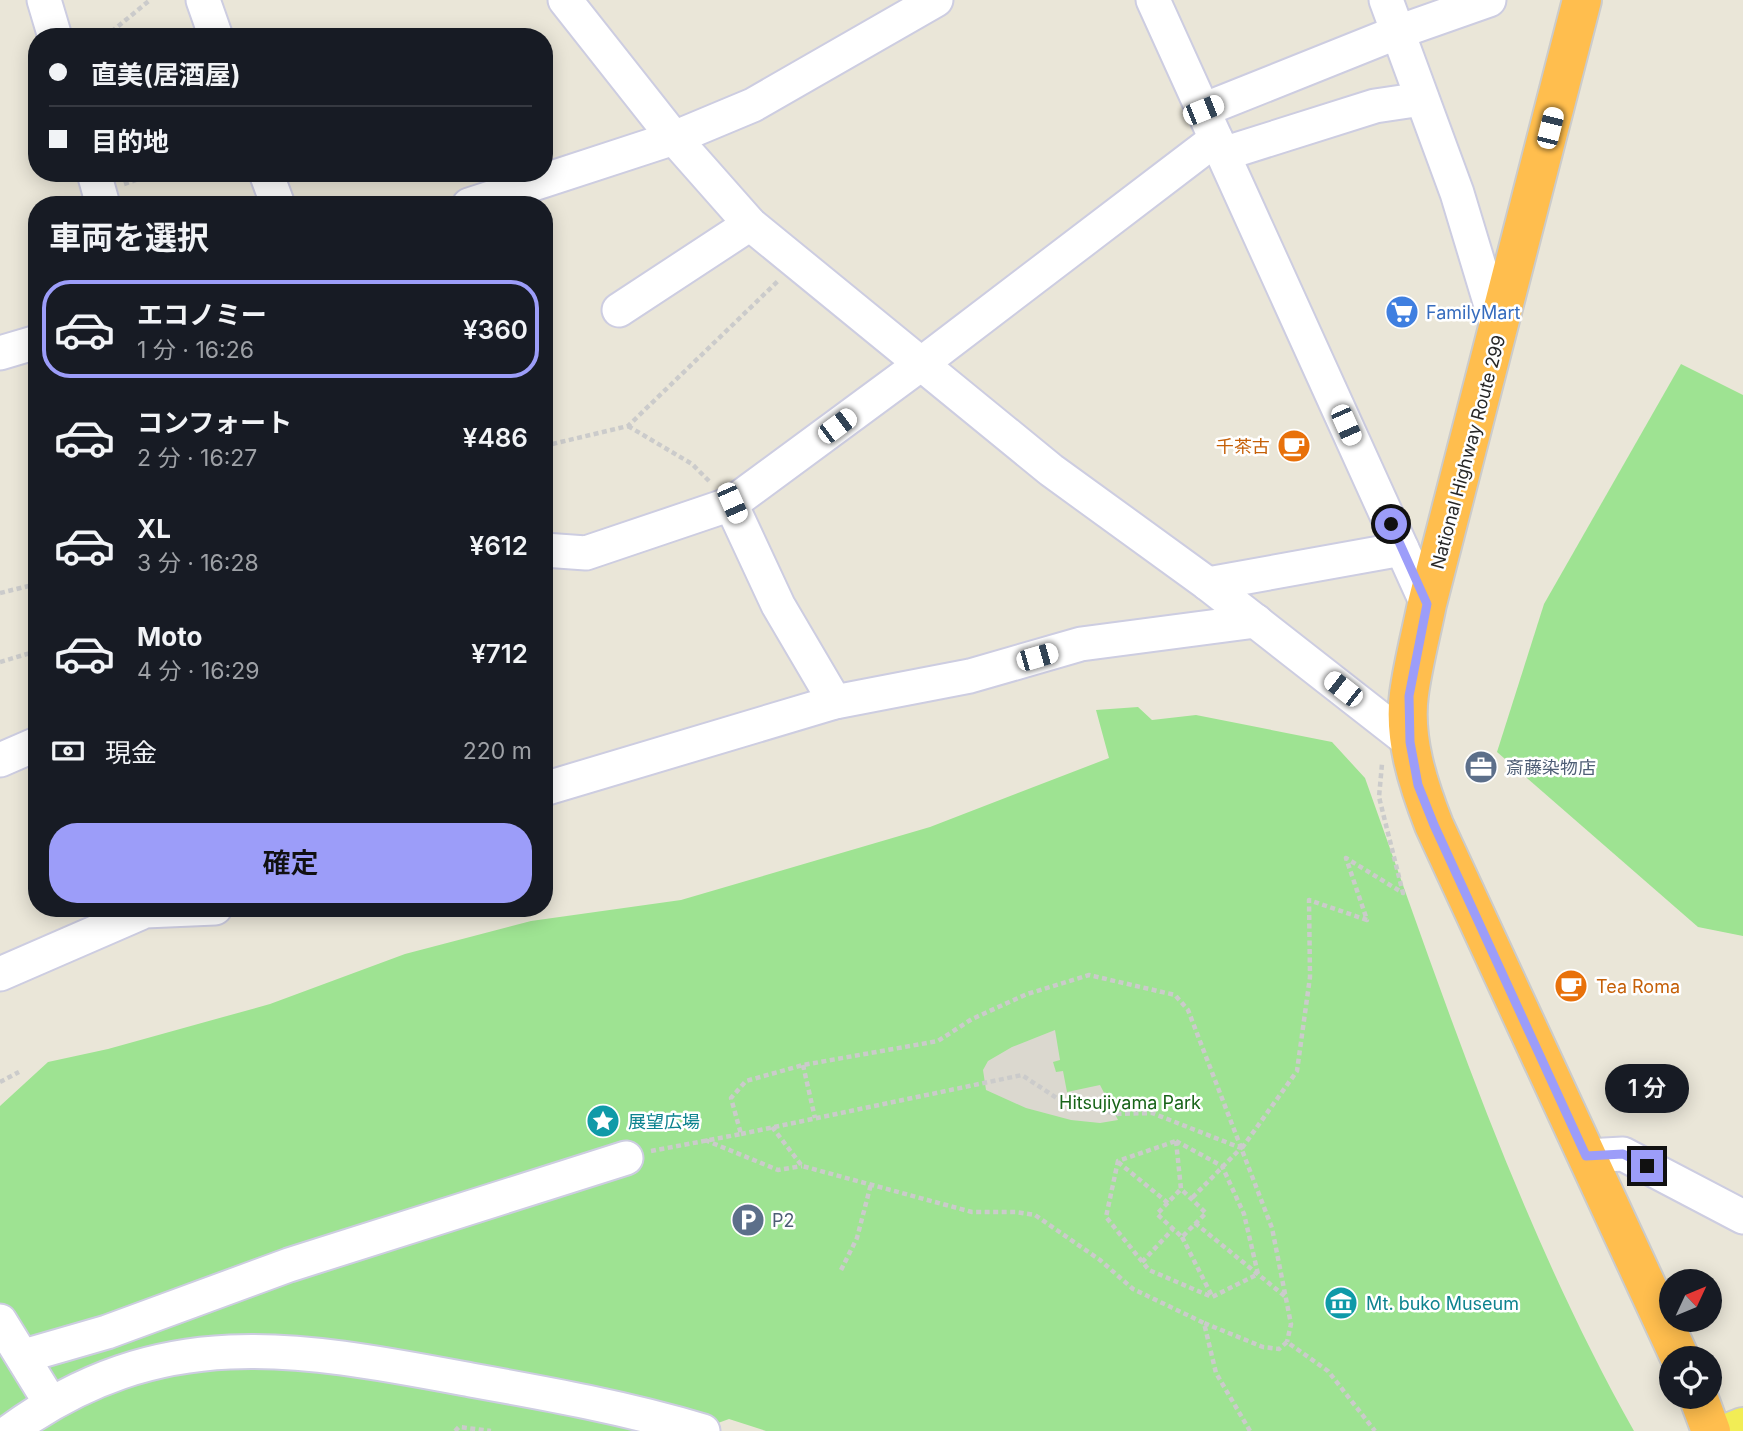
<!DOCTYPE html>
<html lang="ja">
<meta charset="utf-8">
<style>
:root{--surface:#171b24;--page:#20242c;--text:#f1f3f6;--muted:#9ea1a6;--line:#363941;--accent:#9c9df9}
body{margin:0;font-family:Inter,"Noto Sans JP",sans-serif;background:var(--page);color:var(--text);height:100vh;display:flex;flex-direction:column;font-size:26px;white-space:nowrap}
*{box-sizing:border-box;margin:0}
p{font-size:23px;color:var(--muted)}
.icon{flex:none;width:38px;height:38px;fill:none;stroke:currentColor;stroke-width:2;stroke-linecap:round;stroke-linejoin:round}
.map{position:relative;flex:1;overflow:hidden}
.sheet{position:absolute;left:28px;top:196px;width:525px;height:721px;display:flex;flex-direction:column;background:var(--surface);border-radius:28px;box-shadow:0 4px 18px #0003}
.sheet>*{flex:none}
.banner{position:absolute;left:28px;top:28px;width:525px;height:154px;border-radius:28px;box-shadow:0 4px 18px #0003;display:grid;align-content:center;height:154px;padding:0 21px;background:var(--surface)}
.needle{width:46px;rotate:46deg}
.buttons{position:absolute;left:1659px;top:1269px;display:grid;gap:14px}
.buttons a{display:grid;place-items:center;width:63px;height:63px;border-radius:50%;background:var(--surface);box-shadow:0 4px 18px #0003;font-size:35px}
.end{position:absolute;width:32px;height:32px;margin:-16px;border:9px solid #9c9df9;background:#111;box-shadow:0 0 0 4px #111}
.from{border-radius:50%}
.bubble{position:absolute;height:49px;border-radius:24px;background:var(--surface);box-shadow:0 4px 18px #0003;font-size:23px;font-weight:600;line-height:49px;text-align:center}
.car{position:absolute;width:21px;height:42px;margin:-21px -10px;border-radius:9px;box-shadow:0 0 5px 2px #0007;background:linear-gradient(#fff 24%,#345 0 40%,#fff 0 76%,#345 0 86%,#fff 0)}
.banner b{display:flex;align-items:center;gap:24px;height:66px;font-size:26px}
.banner b+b{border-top:2px solid var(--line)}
.banner i{width:18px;height:18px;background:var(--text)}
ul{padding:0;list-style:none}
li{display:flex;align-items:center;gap:21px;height:98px;margin:0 14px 10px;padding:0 7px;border:4px solid transparent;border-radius:28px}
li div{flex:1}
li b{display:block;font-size:26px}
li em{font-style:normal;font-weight:600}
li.current{border-color:var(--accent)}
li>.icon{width:63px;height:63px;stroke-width:1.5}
h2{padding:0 21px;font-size:32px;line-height:84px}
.pay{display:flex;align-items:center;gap:18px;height:77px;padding:0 21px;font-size:26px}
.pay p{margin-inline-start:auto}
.button{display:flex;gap:14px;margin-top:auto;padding:14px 21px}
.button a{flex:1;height:80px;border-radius:28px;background:var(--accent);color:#111;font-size:28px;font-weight:600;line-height:80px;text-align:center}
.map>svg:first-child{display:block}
.green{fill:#9ee392}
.plaza{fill:#dbd8cf}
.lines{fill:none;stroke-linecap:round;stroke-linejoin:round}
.minor-casing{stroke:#cdcde1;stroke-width:37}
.major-casing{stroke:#cbcbcb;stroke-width:42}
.highway-casing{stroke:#cbcbcb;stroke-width:42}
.path{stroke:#cbcbcb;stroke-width:4.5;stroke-dasharray:5 3.5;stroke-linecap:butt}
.minor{stroke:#fff;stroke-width:33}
.major{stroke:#f2ed55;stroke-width:38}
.highway{stroke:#ffbe4e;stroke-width:38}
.route{stroke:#9c9df9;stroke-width:9}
.labels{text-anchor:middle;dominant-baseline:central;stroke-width:5;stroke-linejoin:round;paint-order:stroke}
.shop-label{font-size:18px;fill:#366cbe;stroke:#fff;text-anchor:start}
.food-label{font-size:18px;fill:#c56008;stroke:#fff;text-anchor:end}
.street-label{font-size:18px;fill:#272727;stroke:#fff}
.service-label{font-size:18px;fill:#4e5e75;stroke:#fff;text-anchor:start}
.park-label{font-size:18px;fill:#186418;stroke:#fff}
.culture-label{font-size:18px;fill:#0d838f;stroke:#fff;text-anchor:start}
</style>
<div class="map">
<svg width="1743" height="1431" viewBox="0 0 1743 1431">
<rect width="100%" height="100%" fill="#eae6d8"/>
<!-- green -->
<g class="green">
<polygon points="1681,364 1743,395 1743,936 1698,927 1497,752 1544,604"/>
<path d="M 1138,707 L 1152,720 L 1196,715 L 1332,742 L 1365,778 C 1444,999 1518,1225 1634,1431 L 766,1431 L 729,1419 L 696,1431 L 0,1431 L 0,1106 L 48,1062 L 108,1049 L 270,1004 L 405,954 L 531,921 L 681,900 L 930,827 L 1109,758 L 1096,710 Z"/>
</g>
<!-- plaza -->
<polygon class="plaza" points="1055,1030 1060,1060 1053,1062 1056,1072 1063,1071 1067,1092 1100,1085 1118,1120 1100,1123 1071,1120 1026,1108 986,1090 983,1070 988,1061 1012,1047"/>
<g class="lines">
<defs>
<g id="minor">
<polyline points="44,0 55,37"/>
<polyline points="203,0 216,37"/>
<polyline points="565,0 674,138 750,224 1051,470 1208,584 1410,742"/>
<polyline points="1153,0 1427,604"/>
<polyline points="1386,0 1457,193 1499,332"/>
<polyline points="1203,110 1398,32 1489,0"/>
<polyline points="1223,154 1375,106 1422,99"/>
<polyline points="94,173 103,205"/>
<polyline points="266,173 278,205"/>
<polyline points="469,205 674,138 753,105 936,0"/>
<polyline points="619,310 750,224"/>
<polyline points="0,353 37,342"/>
<polyline points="731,504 778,605 835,702"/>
<polyline points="544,550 586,553 731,504 921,364 1216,139"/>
<polyline points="1208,584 1402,549"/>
<polyline points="0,760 37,744"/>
<polyline points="544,789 835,702 970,676 1081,644 1256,621"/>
<polyline points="0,974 145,911 215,908"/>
<polyline points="1586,1156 1623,1154 1743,1217"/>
<polyline points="0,1321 50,1402"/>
<polyline points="24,1356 107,1332 289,1265 626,1158"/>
<path d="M 10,1431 C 162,1320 300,1348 471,1380 C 549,1394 627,1408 703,1431"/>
</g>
<polyline id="major" points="1733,1431 1743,1427"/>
<g id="highway">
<path d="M 1582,0 L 1427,604 C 1421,634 1413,664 1409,694 C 1403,738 1418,784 1434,825 L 1680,1358"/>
<polyline points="1698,1396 1711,1431"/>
</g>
</defs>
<!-- minor casing -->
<use href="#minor" class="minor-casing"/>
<!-- major casing -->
<use href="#major" class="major-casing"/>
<!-- highway casing -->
<use href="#highway" class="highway-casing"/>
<!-- path -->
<g class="path">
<polyline points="105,37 150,0"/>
<polyline points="124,184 157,173"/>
<polyline points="628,426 692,464 711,483"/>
<polyline points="544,446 628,426 779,280"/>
<polyline points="0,593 37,584"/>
<polyline points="0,662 37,651"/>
<polyline points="803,1065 815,1118"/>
<polyline points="0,1082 19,1072"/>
<polyline points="772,1127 802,1166 972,1212 1016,1212 1035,1215 1100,1260 1133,1289 1204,1323"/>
<polyline points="741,1134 1022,1075 1061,1101 1116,1114 1152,1113 1241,1148 1191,1199"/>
<polyline points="705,1140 778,1170 802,1166"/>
<polygon points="1176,1141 1222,1166 1244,1214 1258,1274 1212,1297 1149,1270 1106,1217 1118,1161"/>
<polyline points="1176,1141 1181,1189 1206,1213 1182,1237 1157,1214 1181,1189"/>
<polyline points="1242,1148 1297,1071 1310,977 1309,900 1367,920 1346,858 1403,893 1379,797 1382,764"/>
<polyline points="651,1151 741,1134 731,1098 746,1081 803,1065 938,1041 972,1019 1027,994 1089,975 1175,995 1188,1010 1272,1228 1291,1324 1287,1342"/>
<polyline points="1118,1162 1168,1203"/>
<polyline points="1195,1223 1287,1298"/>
<polyline points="1182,1237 1212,1296"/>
<polyline points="1142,1262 1173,1229"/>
<polyline points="841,1270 857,1238 871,1184"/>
<polyline points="455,1431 459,1427 491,1431"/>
<polyline points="1250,1431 1216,1373 1204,1323 1263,1347 1279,1349 1287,1342 1328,1371 1375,1431"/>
</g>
<!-- minor -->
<use href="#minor" class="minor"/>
<!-- major -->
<use href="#major" class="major"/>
<!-- highway -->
<use href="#highway" class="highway"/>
</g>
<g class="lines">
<!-- route -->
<polyline class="route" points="1391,524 1427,604 1409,696 1410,742 1418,785 1434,825 1586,1156 1623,1154 1647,1166"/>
</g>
<!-- icons -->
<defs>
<symbol id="supermarket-disc" viewBox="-11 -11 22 22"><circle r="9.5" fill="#3f7fe0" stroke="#fff"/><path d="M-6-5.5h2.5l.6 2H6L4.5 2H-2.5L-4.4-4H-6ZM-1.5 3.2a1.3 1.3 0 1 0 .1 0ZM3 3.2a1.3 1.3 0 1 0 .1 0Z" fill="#fff"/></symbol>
<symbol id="cafe-disc" viewBox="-11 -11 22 22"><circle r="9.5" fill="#e8710a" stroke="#fff"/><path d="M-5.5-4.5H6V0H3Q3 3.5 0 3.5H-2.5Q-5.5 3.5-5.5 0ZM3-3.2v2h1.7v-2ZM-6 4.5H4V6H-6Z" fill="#fff"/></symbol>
<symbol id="office-disc" viewBox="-11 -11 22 22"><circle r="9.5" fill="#5c6f8a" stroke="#fff"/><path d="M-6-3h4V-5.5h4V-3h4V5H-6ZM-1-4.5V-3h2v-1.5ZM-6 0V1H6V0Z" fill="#fff"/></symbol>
<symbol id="sight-disc" viewBox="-11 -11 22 22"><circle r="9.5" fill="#0f9aa8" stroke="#fff"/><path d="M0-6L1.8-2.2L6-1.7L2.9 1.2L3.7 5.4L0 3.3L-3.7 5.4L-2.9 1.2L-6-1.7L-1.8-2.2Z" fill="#fff"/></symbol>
<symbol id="parking-disc" viewBox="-11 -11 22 22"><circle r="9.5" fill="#5c6f8a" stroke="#fff"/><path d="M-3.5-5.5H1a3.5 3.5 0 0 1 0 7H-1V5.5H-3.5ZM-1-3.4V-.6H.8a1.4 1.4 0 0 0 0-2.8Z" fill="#fff"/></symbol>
<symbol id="museum-disc" viewBox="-11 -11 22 22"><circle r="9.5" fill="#0f9aa8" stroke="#fff"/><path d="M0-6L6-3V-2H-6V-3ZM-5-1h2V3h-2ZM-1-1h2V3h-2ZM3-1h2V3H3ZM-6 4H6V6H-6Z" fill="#fff"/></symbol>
</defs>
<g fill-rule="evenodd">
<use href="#supermarket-disc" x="1383" y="293" width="38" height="38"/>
<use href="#cafe-disc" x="1275" y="427" width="38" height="38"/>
<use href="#office-disc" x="1462" y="748" width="38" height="38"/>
<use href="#cafe-disc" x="1552" y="967" width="38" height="38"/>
<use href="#sight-disc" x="584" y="1102" width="38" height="38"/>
<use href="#parking-disc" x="729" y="1201" width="38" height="38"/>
<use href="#museum-disc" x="1322" y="1284" width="38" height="38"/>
</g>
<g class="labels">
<!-- shop labels -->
<g class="shop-label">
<text x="1426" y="312">FamilyMart</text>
</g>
<!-- food labels -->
<g class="food-label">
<text x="1270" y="446">千茶古</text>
<text x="1596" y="986" text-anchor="start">Tea Roma</text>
</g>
<!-- street labels -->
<g class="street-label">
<text transform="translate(1468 452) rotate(-75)">National Highway Route 299</text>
</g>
<!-- service labels -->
<g class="service-label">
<text x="1506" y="767">斎藤染物店</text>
<text x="772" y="1220">P2</text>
</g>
<!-- park labels -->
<g class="park-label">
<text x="1130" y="1102">Hitsujiyama Park</text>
</g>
<!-- culture labels -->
<g class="culture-label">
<text x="628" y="1121">展望広場</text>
<text x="1366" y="1303">Mt. buko Museum</text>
</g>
</g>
</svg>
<div class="buttons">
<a><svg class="needle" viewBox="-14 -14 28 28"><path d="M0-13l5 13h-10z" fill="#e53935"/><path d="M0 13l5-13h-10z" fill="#9ea1a6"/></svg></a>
<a><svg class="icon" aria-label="locate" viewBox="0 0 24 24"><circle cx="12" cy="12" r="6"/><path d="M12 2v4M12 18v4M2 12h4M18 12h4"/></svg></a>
</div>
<i class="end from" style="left:1391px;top:524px"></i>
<i class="end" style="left:1647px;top:1166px"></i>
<div class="bubble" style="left:1605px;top:1064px;width:84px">1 分</div>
<i class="car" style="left:1203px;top:110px;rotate:68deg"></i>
<i class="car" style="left:1550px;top:128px;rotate:14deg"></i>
<i class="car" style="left:1346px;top:425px;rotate:156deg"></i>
<i class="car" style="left:837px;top:426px;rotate:53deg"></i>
<i class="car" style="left:732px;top:503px;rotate:156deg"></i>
<i class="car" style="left:1037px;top:657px;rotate:74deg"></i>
<i class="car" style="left:1343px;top:689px;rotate:308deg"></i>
<div class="banner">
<b><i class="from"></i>直美(居酒屋)</b>
<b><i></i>目的地</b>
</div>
<section class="sheet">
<h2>車両を選択</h2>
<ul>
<li class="current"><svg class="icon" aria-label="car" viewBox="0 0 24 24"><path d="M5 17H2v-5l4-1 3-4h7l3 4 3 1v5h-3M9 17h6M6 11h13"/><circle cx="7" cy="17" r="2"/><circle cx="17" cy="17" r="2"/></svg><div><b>エコノミー</b><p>1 分 · 16:26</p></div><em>¥360</em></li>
<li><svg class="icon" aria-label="car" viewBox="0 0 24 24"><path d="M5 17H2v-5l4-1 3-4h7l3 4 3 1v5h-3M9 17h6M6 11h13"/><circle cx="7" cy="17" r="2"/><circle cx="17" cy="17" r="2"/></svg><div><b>コンフォート</b><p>2 分 · 16:27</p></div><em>¥486</em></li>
<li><svg class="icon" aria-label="car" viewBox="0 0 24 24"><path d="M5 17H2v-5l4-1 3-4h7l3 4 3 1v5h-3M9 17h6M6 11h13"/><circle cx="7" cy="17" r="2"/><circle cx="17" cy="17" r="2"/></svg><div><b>XL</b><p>3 分 · 16:28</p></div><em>¥612</em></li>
<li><svg class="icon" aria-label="car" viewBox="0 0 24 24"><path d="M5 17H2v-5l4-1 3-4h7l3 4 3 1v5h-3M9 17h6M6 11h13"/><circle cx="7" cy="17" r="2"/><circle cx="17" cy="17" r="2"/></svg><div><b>Moto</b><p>4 分 · 16:29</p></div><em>¥712</em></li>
</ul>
<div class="pay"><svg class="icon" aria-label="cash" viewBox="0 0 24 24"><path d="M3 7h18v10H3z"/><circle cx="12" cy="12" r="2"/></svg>現金<p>220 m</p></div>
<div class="button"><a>確定</a></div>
</section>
</div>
